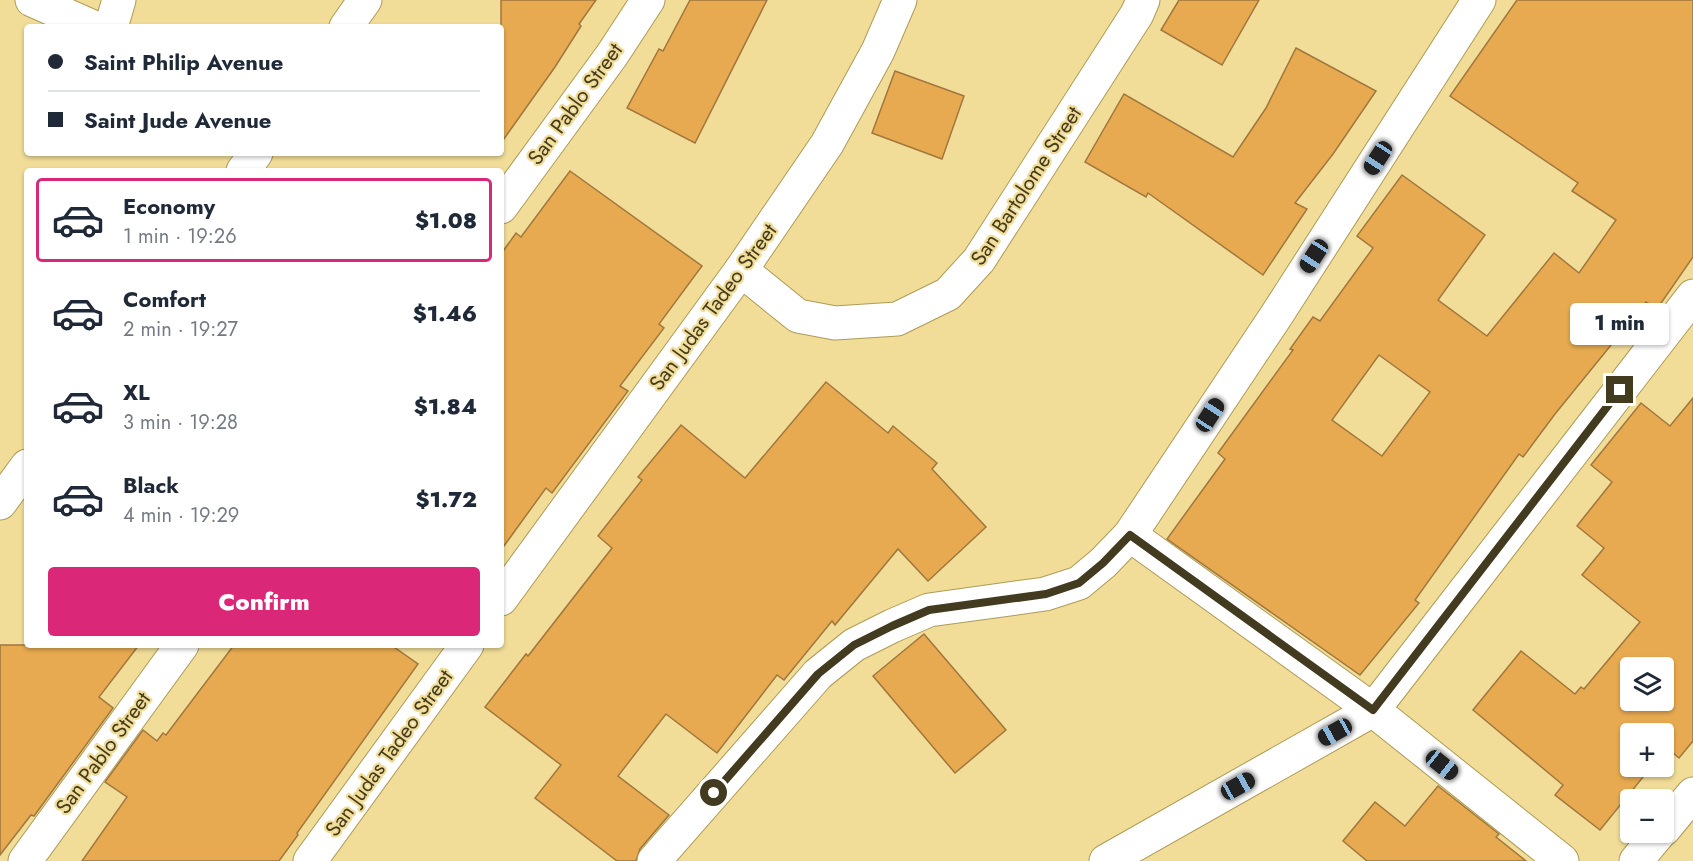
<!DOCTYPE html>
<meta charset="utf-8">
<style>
:root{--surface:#fff;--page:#f2f2f3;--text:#1f2937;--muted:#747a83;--line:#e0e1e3;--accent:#db2777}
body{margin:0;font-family:Jost,sans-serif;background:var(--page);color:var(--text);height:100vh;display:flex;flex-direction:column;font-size:22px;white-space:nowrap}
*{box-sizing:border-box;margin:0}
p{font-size:20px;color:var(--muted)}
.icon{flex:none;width:33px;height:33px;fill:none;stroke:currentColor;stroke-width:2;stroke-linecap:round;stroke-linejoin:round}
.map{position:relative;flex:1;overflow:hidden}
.details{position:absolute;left:24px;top:168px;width:480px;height:480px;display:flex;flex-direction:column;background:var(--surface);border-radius:6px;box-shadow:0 2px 4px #0004}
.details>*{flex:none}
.guide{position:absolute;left:24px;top:24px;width:480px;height:132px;border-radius:6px;box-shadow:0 2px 4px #0004;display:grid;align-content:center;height:132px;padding:0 24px;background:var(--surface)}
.tools{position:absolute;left:1620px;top:657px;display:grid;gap:12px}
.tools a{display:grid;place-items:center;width:54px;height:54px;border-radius:6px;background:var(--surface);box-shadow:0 2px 4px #0004;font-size:30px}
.end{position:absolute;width:27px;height:27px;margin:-14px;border:8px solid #433b1f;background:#fff;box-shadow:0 0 0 3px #fff}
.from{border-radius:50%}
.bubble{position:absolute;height:42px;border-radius:6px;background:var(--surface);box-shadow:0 2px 4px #0004;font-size:20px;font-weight:800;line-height:42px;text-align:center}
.car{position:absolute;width:18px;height:36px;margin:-18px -9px;border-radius:8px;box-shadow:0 0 4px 2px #0007;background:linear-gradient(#222 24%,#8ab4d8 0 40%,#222 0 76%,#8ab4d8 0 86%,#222 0)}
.guide b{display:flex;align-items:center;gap:21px;height:57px;font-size:22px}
.guide b+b{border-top:2px solid var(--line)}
.guide i{width:15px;height:15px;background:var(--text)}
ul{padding:10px 0 0;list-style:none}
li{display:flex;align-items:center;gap:18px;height:84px;margin:0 12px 9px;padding:0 12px;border:3px solid transparent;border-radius:6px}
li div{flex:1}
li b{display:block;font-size:22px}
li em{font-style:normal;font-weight:800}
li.selected{border-color:var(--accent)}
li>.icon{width:54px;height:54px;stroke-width:1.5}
.cta{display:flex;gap:12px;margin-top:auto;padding:12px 24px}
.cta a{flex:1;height:69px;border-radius:6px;background:var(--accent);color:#fff;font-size:24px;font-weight:800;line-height:69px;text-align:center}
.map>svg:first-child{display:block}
.building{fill:#e7aa50;stroke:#a0773e;stroke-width:1.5;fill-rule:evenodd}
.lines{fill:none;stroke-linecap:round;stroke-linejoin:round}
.minor-casing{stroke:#ae9b57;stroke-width:35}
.minor{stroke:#fff;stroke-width:33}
.route{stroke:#433b1f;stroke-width:8}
.labels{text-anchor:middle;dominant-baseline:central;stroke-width:4.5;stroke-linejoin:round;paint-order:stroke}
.street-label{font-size:21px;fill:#433b1f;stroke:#f1dd98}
</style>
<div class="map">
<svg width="1693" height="861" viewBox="0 0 1693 861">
<rect width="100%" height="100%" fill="#f1dd98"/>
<!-- building -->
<g class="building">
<polygon points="501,0 596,0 579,24 581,26 555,67 501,143"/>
<polygon points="690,0 767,0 695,143 627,108 659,49 663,51"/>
<polygon points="1179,0 1259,0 1222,65 1161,30"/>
<path d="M 1517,0 L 1693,0 L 1693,257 L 1657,309 L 1646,302 L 1555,414 L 1523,457 L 1519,454 L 1415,600 L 1419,603 L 1360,675 L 1167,539 L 1225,459 L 1218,453 L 1293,350 L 1290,349 L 1313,317 L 1320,321 L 1373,248 L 1357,236 L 1402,175 L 1485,235 L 1438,300 L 1487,336 L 1554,253 L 1579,273 L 1616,220 L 1572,191 L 1578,183 L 1450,96 ZM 1379,355 L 1430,392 L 1382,456 L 1332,420 Z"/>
<polygon points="1296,48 1376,91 1333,154 1295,203 1307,209 1263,275 1148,193 1146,197 1085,162 1124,94 1233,157 1266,108"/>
<polygon points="895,71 964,96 942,159 872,133"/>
<polygon points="570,171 702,266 659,324 664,328 620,386 628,391 552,493 546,488 501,550 501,254 516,233 521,237"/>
<polygon points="826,382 888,433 893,426 937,463 932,469 986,527 928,581 898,549 835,625 832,621 784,680 777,675 717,753 666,714 618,776 669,815 640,849 636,861 617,861 535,798 561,765 485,707 526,654 528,656 612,548 598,536 642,480 638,477 681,425 745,478"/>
<path d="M 1693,398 L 1693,741 L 1679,758 L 1667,748 L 1664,752 L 1664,734 L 1630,734 L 1630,766 L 1652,766 L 1600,830 L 1555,795 L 1563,785 L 1473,710 L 1521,651 L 1575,694 L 1581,687 L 1584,689 L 1640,622 L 1582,575 L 1604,548 L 1577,526 L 1612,482 L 1591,465 L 1641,403 L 1670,426 ZM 1630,668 L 1664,668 L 1664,700 L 1630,700 Z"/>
<polygon points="924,634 1006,730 955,773 873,676"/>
<polygon points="0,645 139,645 99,697 113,708 34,816 31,815 0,855"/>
<polygon points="234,645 391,645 418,664 297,833 298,835 279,861 82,861 127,797 105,782 143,730 157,741 163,733 166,735"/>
<polygon points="1438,786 1499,834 1496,837 1526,861 1367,861 1343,841 1375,802 1405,826"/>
</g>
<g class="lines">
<defs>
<g id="minor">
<polyline points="32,0 93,27"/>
<polyline points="111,27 119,0"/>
<polyline points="346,27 365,0"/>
<polyline points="243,171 256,153"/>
<polyline points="501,207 612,55 648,0"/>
<polyline points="741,270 798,316 835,323 897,319 948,294 979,260 1137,14 1143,0"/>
<polyline points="0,503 27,466"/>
<polyline points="1130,535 1373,710 1562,861"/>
<polyline points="501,599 741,270 827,144 878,51 900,0"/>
<polyline points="1664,829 1693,794"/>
<polyline points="25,861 182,645"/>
<polyline points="310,861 467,645"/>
<polyline points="654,861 818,674 854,645 892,626 929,610 1045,594 1079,583 1103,563 1130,535 1276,316 1479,0"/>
<polyline points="1106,861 1373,710 1693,296"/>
<polyline points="1636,861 1660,832"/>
</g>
</defs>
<!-- minor casing -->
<use href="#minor" class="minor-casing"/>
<!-- minor -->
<use href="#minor" class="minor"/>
</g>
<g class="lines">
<!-- route -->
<polyline class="route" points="714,793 818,674 854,645 892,626 929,610 1046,594 1079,583 1103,563 1130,535 1373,710 1620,390"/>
</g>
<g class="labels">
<!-- street labels -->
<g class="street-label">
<text transform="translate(575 104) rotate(-54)">San Pablo Street</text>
<text transform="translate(1026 186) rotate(-57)">San Bartolome Street</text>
<text transform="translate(713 307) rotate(-54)">San Judas Tadeo Street</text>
<text transform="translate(103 753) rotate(-54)">San Pablo Street</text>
<text transform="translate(389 753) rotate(-54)">San Judas Tadeo Street</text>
</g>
</g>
</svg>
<div class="tools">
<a><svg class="icon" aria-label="layers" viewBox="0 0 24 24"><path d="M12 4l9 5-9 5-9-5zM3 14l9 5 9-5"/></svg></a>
<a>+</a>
<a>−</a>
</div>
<i class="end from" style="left:714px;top:793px"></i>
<i class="end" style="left:1620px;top:390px"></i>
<div class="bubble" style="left:1570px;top:303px;width:99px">1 min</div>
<i class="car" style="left:1378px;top:158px;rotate:213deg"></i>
<i class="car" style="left:1314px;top:256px;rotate:213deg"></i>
<i class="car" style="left:1210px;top:415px;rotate:33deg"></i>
<i class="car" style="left:1335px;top:732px;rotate:241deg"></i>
<i class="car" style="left:1442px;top:765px;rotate:129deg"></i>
<i class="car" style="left:1238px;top:786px;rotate:61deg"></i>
<div class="guide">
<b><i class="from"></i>Saint Philip Avenue</b>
<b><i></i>Saint Jude Avenue</b>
</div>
<section class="details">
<ul>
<li class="selected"><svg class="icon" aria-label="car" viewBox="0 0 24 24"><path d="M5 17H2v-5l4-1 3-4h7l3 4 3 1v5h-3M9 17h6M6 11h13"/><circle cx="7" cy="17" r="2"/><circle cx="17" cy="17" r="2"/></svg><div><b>Economy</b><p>1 min · 19:26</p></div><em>$1.08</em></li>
<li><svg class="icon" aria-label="car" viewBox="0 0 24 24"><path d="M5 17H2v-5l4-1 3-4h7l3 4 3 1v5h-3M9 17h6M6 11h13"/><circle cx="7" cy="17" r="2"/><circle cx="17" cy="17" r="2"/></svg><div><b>Comfort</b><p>2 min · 19:27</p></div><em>$1.46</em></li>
<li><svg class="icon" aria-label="car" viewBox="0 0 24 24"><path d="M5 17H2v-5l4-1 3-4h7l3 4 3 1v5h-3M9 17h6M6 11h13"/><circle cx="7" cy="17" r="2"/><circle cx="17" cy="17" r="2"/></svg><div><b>XL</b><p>3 min · 19:28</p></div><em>$1.84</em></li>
<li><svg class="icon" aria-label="car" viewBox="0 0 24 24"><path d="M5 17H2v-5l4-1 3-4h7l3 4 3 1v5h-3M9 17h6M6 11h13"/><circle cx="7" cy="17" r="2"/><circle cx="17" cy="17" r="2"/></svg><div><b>Black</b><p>4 min · 19:29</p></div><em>$1.72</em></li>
</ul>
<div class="cta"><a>Confirm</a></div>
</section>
</div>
